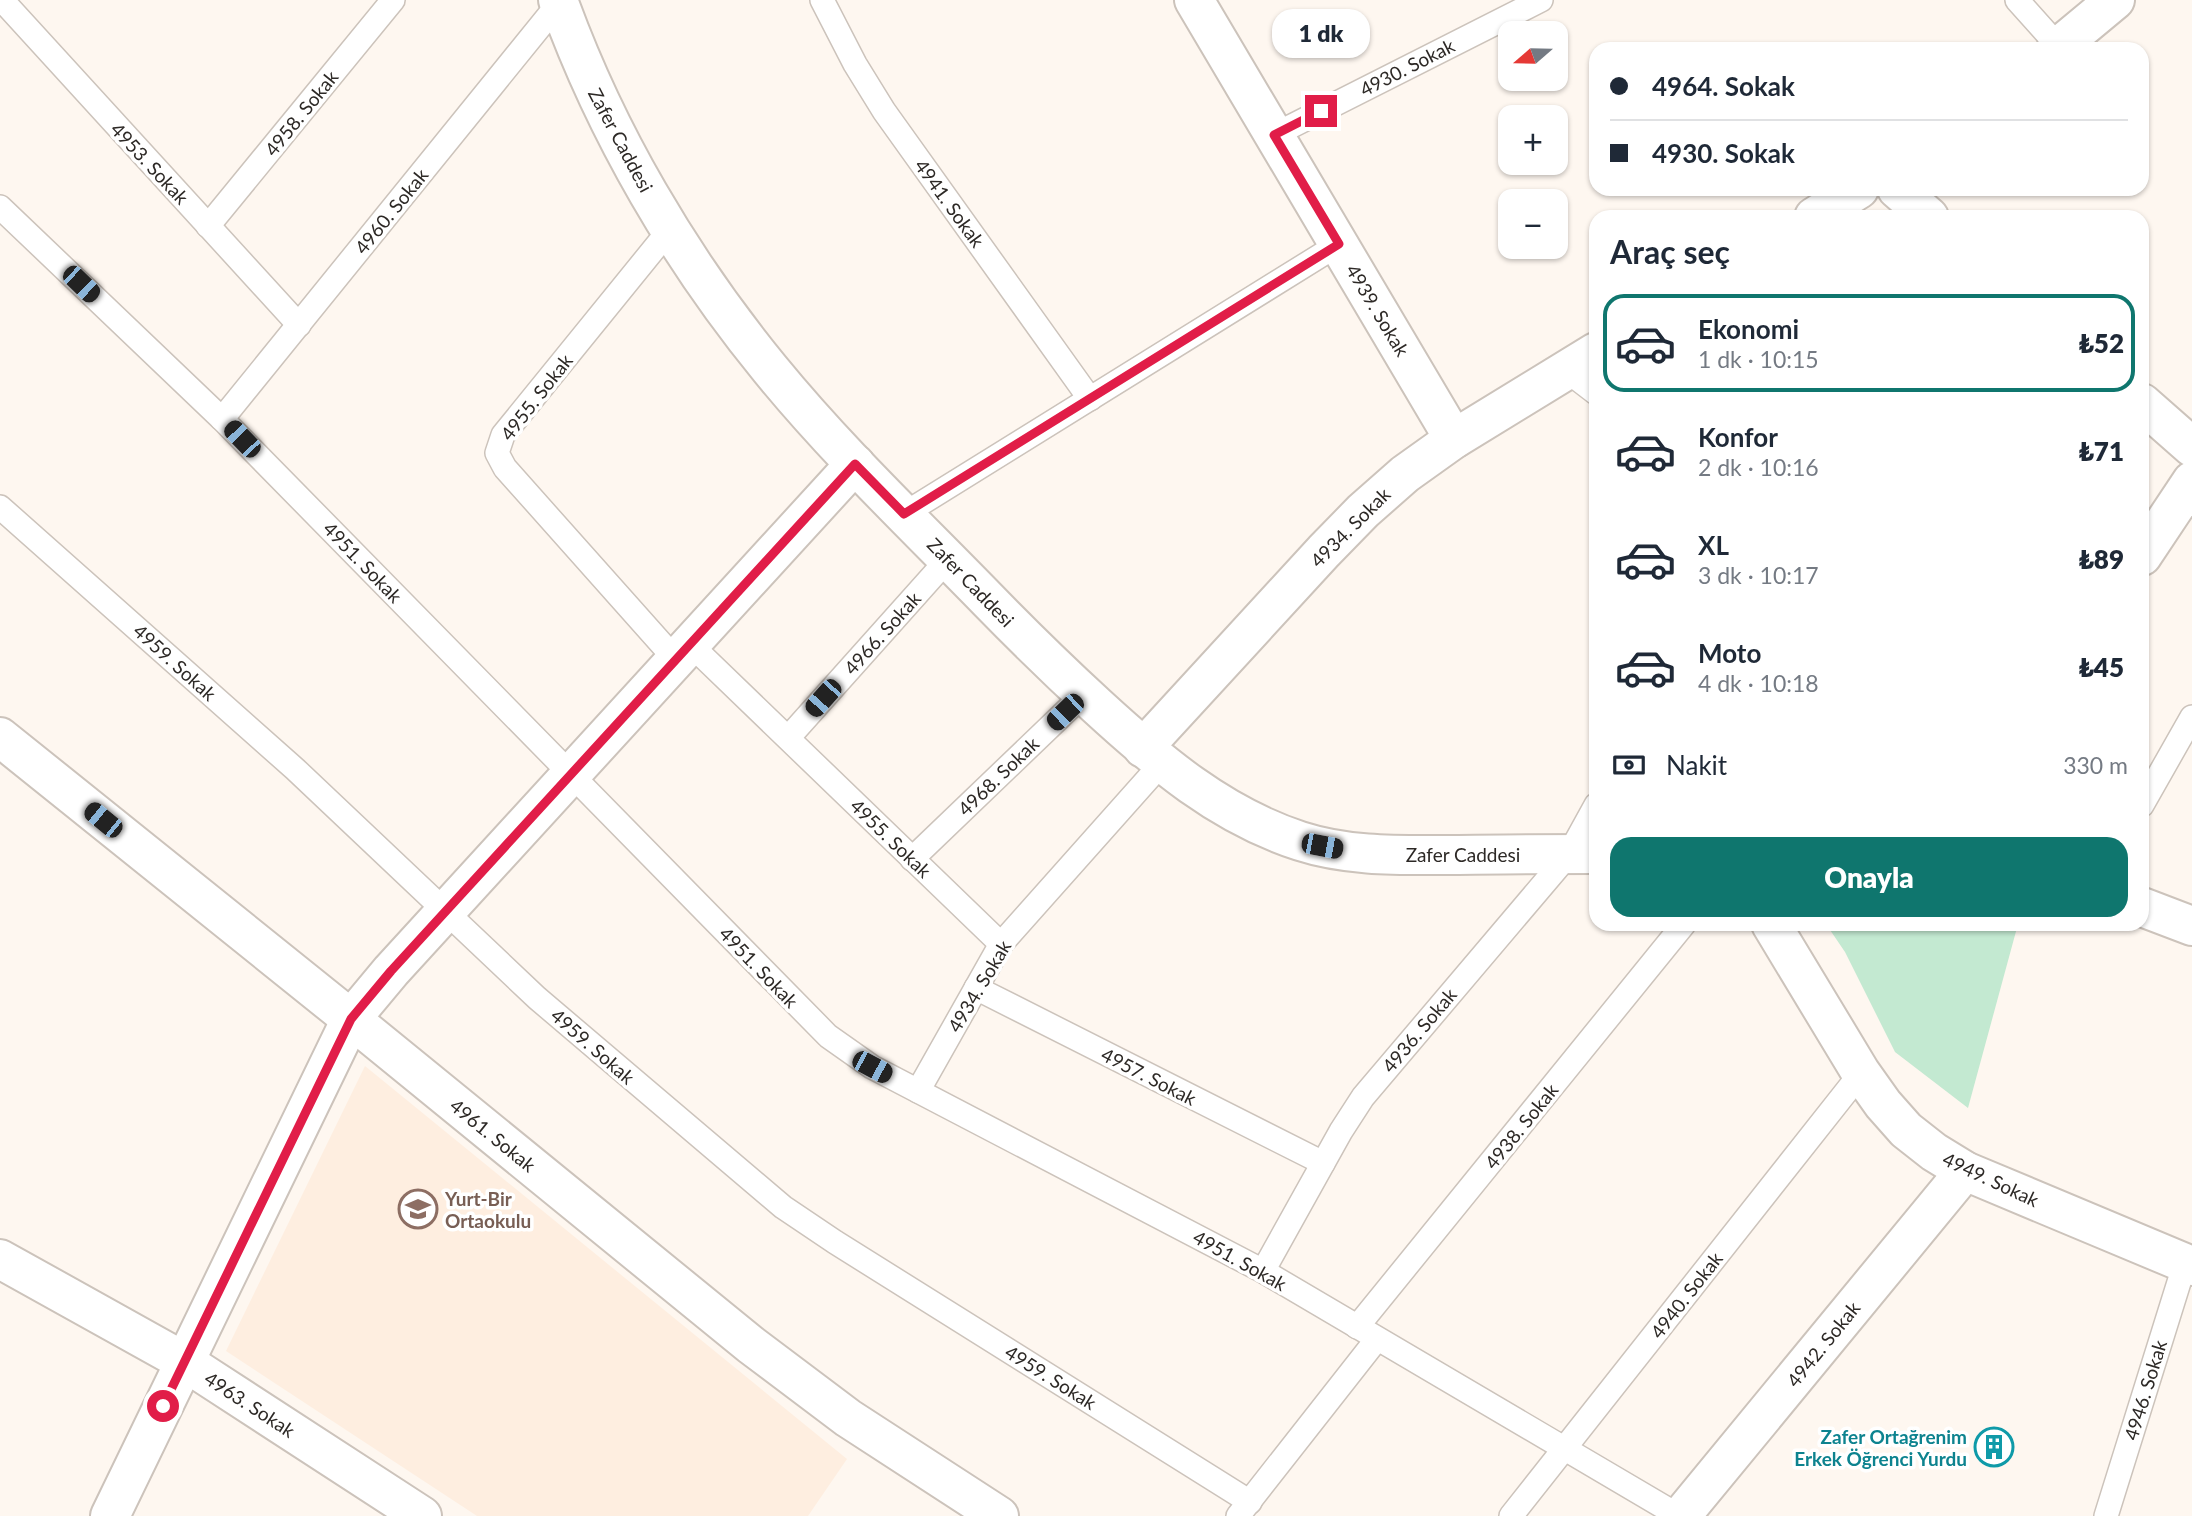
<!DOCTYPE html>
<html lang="tr">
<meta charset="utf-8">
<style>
:root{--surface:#fff;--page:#f2f2f3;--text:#1f2937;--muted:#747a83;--line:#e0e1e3;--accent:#0f766e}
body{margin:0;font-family:Lato,sans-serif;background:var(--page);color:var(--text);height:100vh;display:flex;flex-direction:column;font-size:26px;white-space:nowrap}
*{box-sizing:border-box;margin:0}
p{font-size:23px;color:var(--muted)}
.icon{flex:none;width:38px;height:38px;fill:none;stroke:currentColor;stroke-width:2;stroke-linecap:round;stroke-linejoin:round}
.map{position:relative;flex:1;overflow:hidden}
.side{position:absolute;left:1589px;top:210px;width:560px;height:721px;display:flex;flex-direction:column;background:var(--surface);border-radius:21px;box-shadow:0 2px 5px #0004}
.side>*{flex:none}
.hud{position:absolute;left:1589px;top:42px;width:560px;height:154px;border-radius:21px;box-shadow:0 2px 5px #0004;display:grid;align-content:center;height:154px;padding:0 21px;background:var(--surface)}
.needle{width:46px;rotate:250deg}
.tools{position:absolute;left:1498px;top:21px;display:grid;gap:14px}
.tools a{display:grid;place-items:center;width:70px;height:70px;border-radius:14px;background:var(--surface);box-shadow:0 2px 5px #0004;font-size:35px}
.end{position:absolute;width:32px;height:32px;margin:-16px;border:9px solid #e11d48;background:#fff;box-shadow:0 0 0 4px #fff}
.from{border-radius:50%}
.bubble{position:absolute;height:49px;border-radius:21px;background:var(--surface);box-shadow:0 2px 5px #0004;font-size:23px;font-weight:800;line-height:49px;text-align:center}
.car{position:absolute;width:21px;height:42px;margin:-21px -10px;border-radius:9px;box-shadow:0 0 5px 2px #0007;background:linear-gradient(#222 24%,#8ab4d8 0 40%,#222 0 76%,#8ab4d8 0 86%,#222 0)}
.hud b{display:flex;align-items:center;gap:24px;height:66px;font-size:26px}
.hud b+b{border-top:2px solid var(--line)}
.hud i{width:18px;height:18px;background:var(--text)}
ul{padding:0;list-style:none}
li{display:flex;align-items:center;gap:21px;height:98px;margin:0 14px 10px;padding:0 7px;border:4px solid transparent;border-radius:21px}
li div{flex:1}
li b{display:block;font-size:26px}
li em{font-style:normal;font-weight:800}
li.selected{border-color:var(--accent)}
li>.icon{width:63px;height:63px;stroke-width:1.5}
h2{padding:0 21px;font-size:32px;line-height:84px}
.pay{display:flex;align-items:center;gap:18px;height:77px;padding:0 21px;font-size:26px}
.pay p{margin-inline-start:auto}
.primary-button{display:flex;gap:14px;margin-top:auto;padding:14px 21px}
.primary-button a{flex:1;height:80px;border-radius:21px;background:var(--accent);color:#fff;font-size:28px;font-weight:800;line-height:80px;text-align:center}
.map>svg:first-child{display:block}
.built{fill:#feeee0}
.green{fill:#c3e9d1}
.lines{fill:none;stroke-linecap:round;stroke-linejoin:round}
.lane-casing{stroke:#ccc3bb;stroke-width:26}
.street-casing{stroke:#ccc3bb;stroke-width:42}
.lane{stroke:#fff;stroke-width:23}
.street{stroke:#fff;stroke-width:38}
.route{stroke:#e11d48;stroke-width:9}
.labels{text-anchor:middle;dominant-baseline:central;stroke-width:7;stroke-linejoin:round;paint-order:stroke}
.street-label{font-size:19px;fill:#2d2926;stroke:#fff}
.education-label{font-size:19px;font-weight:bold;fill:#785e54;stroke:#fff;text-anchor:start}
.culture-label{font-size:19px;font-weight:bold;fill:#0d838f;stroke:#fff;text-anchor:end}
</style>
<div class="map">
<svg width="2192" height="1516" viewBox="0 0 2192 1516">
<rect width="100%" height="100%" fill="#fef7f0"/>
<!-- built -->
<polygon class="built" points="365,1066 847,1459 808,1516 477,1516 226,1351"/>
<!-- green -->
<polygon class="green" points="1826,924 2018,924 1968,1108 1895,1052 1845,952"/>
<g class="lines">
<defs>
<g id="lane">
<polyline points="2,0 299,325"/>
<polyline points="822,0 855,64 884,111 1090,399"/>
<polyline points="2017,0 2059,47"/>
<polyline points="1274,135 1541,0"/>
<polyline points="0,207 222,419 828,1036 872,1067 1263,1271 1679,1516"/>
<polyline points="208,226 393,0"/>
<polyline points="671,228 503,435 497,453 505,468 676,660"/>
<polyline points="1566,370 1596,393"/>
<polyline points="222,419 559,3"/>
<polyline points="0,507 295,769 537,998 783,1207 835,1242 1250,1502"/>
<polyline points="904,514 1339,244"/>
<polyline points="690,644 1001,944"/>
<polyline points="788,738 948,559"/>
<polyline points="2142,805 2192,717"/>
<polyline points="912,859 1084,694"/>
<polyline points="976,988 1323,1163"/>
<polyline points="918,1091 1001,944 1162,763"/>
<polyline points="1263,1271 1341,1131 1363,1097 1569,854 1596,805"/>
<polyline points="1357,1327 1684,924"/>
<polyline points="1238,1516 1377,1339"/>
<polyline points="1511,1516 1861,1073"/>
<polyline points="2106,1516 2185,1263"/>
</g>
<g id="street">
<path d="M 558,0 C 606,133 680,259 770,369 C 837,451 914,524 988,600 C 1024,637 1060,672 1097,706 C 1158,762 1220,815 1300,841 C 1349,857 1401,855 1451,855 C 1499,854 1548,854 1596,854"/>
<polyline points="1194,0 1454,439"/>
<polyline points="2056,49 2115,0"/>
<polyline points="1897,189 1929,217"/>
<polyline points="1814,217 1859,189"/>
<polyline points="2142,403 2192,447"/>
<polyline points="2142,556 2192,481"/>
<polyline points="0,737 351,1019 751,1345 848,1418 999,1516"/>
<polyline points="1143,748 1324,551 1363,511 1405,474 1454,439 1596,352"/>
<polyline points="2142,907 2192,926"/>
<polyline points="1771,924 1861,1073 1883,1104 1906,1130 1934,1152 1965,1171 2192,1266"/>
<polyline points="0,1259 185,1362 422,1516"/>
<polyline points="110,1516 351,1019 391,971 855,464"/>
<polyline points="1681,1516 1965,1171"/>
</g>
</defs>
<!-- lane casing -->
<use href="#lane" class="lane-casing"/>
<!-- street casing -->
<use href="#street" class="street-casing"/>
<!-- lane -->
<use href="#lane" class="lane"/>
<!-- street -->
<use href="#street" class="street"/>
</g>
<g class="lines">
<!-- route -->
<polyline class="route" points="163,1406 351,1019 391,971 855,464 904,514 1339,244 1274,135 1321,111"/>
</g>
<!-- icons -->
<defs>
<symbol id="school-ring" viewBox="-11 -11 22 22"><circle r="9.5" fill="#fff" stroke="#8d6e63" stroke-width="1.5"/><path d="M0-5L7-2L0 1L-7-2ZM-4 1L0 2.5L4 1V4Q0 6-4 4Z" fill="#8d6e63"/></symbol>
<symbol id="building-ring" viewBox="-11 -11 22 22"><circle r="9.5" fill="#fff" stroke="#0f9aa8" stroke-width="1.5"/><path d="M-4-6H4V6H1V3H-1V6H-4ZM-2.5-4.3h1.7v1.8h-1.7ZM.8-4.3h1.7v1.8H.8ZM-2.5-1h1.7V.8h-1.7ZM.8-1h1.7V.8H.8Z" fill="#0f9aa8"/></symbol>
</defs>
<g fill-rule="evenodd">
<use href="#school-ring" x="396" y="1187" width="44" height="44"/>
<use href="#building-ring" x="1972" y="1425" width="44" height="44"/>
</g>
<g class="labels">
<!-- street labels -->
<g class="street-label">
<text transform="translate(1407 67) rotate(-27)">4930. Sokak</text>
<text transform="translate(301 113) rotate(-51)">4958. Sokak</text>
<text transform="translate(621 140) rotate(62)">Zafer Caddesi</text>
<text transform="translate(150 163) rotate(47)">4953. Sokak</text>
<text transform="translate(950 203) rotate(54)">4941. Sokak</text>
<text transform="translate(391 211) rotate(-51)">4960. Sokak</text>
<text transform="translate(1378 310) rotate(59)">4939. Sokak</text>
<text transform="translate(536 397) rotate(-52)">4955. Sokak</text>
<text transform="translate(1350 527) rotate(-45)">4934. Sokak</text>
<text transform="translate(363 562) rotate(46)">4951. Sokak</text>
<text transform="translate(971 582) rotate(46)">Zafer Caddesi</text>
<text transform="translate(882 633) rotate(-48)">4966. Sokak</text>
<text transform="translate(175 662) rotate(42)">4959. Sokak</text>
<text transform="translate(998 776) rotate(-44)">4968. Sokak</text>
<text transform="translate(891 838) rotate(44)">4955. Sokak</text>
<text x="1463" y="854">Zafer Caddesi</text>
<text transform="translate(759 967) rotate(46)">4951. Sokak</text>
<text transform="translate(979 986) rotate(-59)">4934. Sokak</text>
<text transform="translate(1419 1030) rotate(-50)">4936. Sokak</text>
<text transform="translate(593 1046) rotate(41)">4959. Sokak</text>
<text transform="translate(1149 1076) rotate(27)">4957. Sokak</text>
<text transform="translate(1521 1126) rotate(-51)">4938. Sokak</text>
<text transform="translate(493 1135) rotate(39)">4961. Sokak</text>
<text transform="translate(1991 1179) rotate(25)">4949. Sokak</text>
<text transform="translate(1240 1260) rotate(29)">4951. Sokak</text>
<text transform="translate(1686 1295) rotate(-52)">4940. Sokak</text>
<text transform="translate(1823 1344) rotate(-51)">4942. Sokak</text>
<text transform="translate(1051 1377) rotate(32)">4959. Sokak</text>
<text transform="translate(2145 1390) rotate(-73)">4946. Sokak</text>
<text transform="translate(250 1404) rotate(33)">4963. Sokak</text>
</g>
<!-- education labels -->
<g class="education-label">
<text x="445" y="1198">Yurt-Bir<tspan x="445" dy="22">Ortaokulu</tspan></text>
</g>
<!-- culture labels -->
<g class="culture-label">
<text x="1967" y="1436">Zafer Ortağrenim<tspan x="1967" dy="22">Erkek Öğrenci Yurdu</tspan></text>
</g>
</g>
</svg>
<div class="tools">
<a><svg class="needle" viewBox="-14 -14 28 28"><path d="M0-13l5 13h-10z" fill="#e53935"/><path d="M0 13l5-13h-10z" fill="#747a83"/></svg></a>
<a>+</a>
<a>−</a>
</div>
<i class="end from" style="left:163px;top:1406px"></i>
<i class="end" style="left:1321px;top:111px"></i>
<div class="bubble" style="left:1272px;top:9px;width:98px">1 dk</div>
<i class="car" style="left:81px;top:284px;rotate:134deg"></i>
<i class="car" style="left:242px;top:439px;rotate:316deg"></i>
<i class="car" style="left:823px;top:698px;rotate:222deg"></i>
<i class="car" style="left:1065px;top:712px;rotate:226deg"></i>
<i class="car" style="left:103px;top:820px;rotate:309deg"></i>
<i class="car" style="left:1322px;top:846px;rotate:101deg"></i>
<i class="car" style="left:872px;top:1067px;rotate:118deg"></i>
<div class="hud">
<b><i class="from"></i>4964. Sokak</b>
<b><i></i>4930. Sokak</b>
</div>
<section class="side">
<h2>Araç seç</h2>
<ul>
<li class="selected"><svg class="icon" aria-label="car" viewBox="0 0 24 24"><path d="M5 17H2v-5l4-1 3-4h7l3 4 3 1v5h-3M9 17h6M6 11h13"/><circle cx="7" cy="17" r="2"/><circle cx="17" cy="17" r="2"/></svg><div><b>Ekonomi</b><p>1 dk · 10:15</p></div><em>₺52</em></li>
<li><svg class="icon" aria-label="car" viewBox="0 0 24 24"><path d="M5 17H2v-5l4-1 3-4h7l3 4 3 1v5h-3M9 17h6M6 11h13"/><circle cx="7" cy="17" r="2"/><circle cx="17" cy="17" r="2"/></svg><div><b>Konfor</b><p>2 dk · 10:16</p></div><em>₺71</em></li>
<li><svg class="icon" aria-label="car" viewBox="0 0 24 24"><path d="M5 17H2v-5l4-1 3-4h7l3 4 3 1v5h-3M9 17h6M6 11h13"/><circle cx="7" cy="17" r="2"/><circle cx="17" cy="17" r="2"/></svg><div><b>XL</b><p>3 dk · 10:17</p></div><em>₺89</em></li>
<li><svg class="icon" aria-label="car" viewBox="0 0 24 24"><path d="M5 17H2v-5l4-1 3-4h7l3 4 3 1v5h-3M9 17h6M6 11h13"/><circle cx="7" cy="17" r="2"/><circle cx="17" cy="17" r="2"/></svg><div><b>Moto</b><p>4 dk · 10:18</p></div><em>₺45</em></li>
</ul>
<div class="pay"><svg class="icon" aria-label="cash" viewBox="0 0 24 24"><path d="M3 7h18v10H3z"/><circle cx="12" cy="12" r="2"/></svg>Nakit<p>330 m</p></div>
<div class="primary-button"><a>Onayla</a></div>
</section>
</div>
